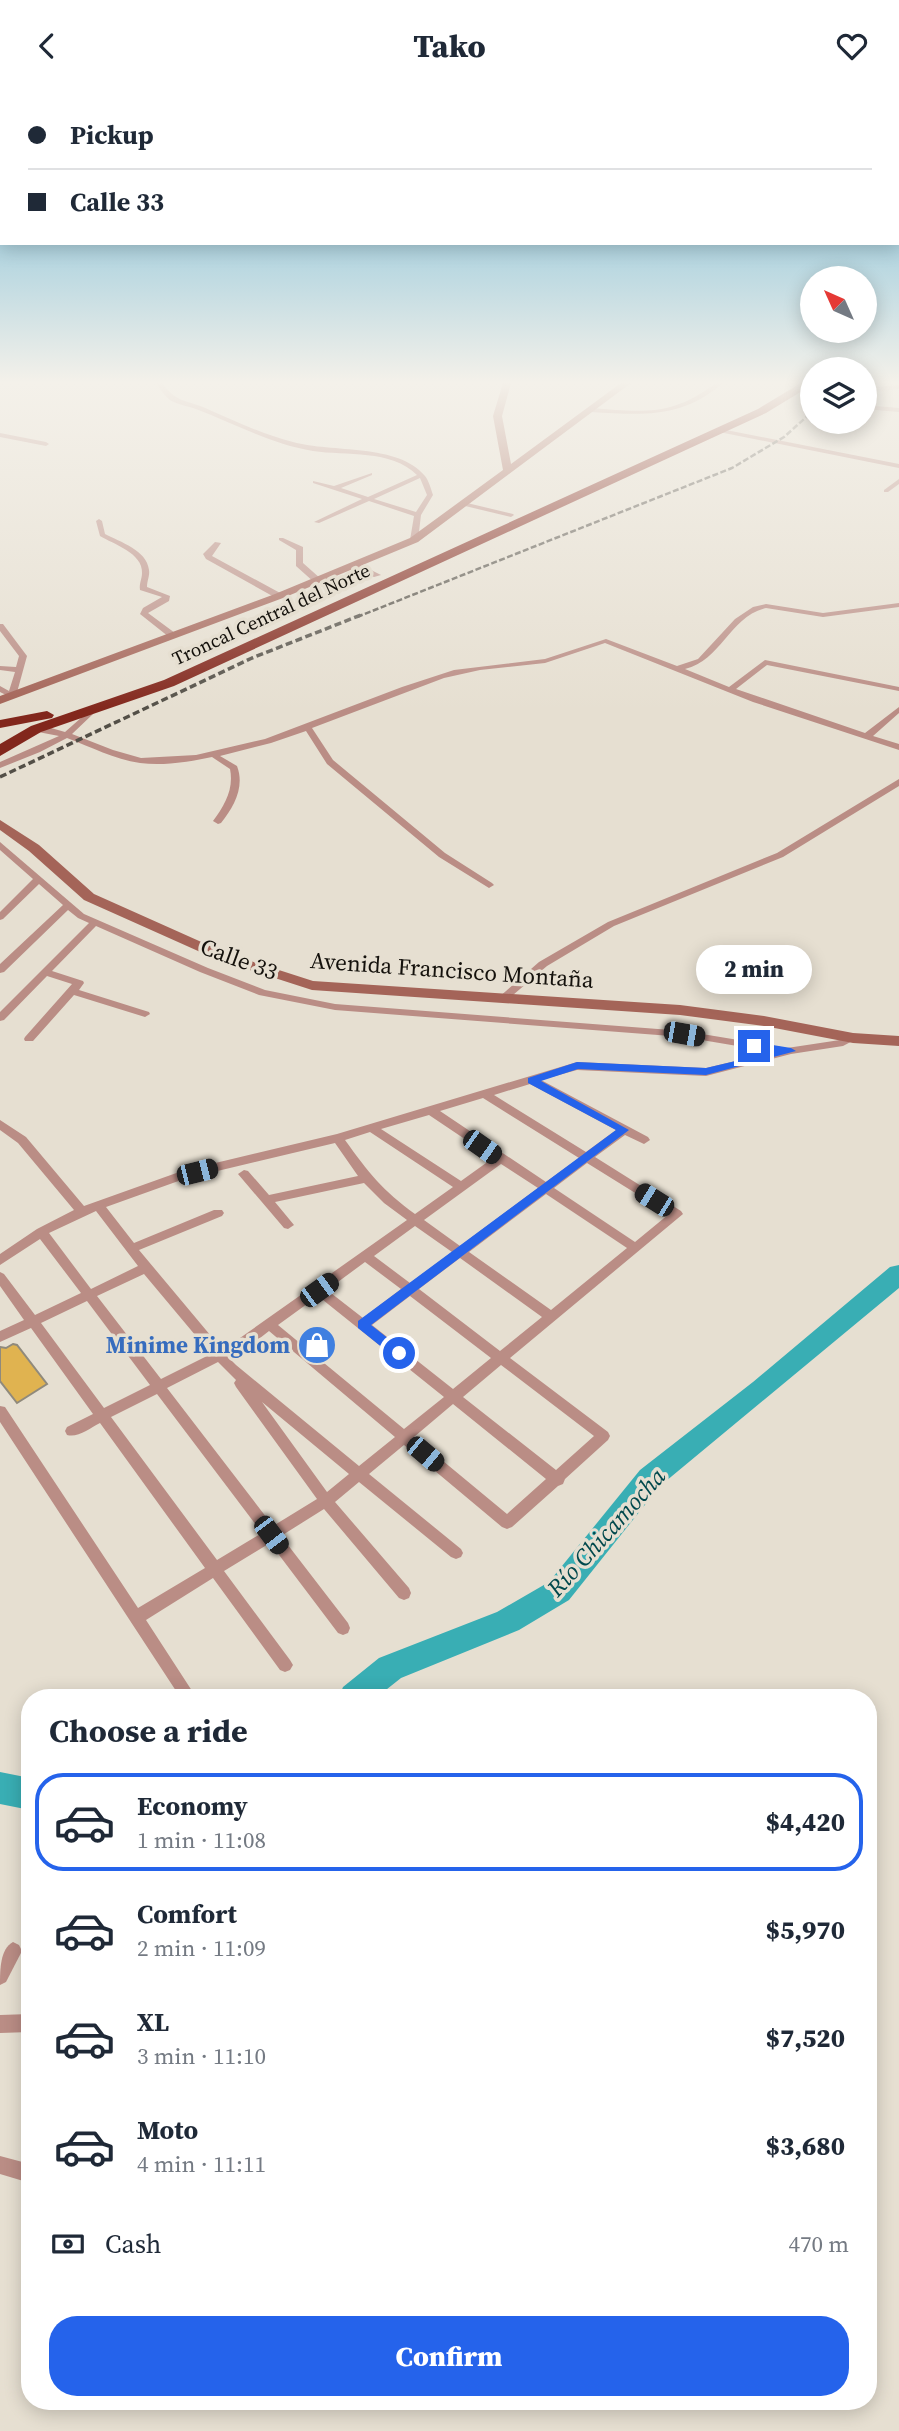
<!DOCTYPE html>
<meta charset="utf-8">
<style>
:root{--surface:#fff;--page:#f6f6f7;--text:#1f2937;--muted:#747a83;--line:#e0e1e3;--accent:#2563eb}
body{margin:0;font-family:"Source Serif 4",serif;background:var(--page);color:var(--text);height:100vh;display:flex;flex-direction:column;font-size:26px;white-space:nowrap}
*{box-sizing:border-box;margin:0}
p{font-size:23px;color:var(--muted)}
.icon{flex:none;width:38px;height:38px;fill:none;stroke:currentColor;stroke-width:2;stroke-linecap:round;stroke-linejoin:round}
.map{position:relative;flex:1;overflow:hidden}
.side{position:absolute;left:21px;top:1598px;width:856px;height:721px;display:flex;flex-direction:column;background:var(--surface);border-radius:28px;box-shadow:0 4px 18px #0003}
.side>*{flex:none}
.hud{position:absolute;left:0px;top:0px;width:900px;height:154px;box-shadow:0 4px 18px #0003;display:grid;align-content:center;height:154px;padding:0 28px;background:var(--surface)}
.needle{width:46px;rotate:315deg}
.buttons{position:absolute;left:800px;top:175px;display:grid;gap:14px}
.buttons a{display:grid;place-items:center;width:77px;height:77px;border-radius:50%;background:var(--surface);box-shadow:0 4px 18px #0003;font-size:35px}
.end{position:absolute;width:32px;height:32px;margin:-16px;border:9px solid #2563eb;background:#fff;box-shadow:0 0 0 4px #fff}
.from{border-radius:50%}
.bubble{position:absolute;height:49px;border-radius:24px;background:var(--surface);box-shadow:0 4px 18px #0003;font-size:23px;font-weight:800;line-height:49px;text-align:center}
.car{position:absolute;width:21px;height:42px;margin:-21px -10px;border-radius:9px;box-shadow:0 0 5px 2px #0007;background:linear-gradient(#222 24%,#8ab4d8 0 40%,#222 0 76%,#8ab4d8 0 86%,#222 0)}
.hud b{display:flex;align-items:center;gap:24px;height:66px;font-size:26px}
.hud b+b{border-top:2px solid var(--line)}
.hud i{width:18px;height:18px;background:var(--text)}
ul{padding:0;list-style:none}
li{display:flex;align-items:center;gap:21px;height:98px;margin:0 14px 10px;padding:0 14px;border:4px solid transparent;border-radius:28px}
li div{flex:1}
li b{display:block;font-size:26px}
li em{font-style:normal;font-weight:800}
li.current{border-color:var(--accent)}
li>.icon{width:63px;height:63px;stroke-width:1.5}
h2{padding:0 28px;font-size:32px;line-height:84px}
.pay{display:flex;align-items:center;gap:18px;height:77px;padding:0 28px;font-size:26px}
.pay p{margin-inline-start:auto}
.action{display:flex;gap:14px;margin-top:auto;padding:14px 28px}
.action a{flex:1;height:80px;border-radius:28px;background:var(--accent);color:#fff;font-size:28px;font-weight:800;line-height:80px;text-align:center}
header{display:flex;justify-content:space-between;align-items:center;height:91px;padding:0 28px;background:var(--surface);font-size:32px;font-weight:800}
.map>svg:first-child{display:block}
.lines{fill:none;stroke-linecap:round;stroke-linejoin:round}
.river{fill:#39aeb4;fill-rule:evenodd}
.building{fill:#e0b350;stroke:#908a7c;stroke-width:2}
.street{fill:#ba8d85;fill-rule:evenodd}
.secondary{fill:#a46458;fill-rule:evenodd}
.highway{fill:#82271c;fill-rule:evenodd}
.rail-far1{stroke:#534f47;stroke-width:2.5;stroke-dasharray:6 2.5;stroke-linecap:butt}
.rail{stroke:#534f47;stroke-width:3.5;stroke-dasharray:7 3.5;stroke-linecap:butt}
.route{fill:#2563eb}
.labels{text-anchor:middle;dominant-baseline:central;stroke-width:7;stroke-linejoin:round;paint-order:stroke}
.far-street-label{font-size:19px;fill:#14110c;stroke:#e6dfd1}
.street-label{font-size:23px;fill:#14110c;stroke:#e6dfd1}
.shop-label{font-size:23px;font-weight:bold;fill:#366cbe;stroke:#e6dfd1;text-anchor:end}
.water-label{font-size:24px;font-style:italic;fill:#00484c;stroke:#e6dfd1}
</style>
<header><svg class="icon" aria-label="back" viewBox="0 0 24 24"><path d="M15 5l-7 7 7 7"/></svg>Tako<svg class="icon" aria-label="heart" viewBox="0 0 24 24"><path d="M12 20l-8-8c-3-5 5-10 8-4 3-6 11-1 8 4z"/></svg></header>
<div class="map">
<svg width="899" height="2340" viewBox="0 0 899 2340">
<rect width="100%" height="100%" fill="#e6dfd1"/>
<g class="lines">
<!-- river -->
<g class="river">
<polygon points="899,1174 899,1197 660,1395 569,1509 519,1539 401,1587 377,1606 339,1606 343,1596 379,1567 497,1521 549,1491 640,1379 753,1291 890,1176"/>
<polygon points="0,1681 30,1687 30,1719 0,1713"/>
</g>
</g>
<!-- building -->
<polygon class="building" points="13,1253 17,1254 47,1293 17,1312 0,1290 0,1256 6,1257"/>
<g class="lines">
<!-- street -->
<g class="street">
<path d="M 156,292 L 162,292 C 175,310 184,309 203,316 C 233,329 261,343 293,351 C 332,362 398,352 425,385 C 429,390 431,398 433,404 L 421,424 L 418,449 L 414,451 L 410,449 L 414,425 L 369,410 L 319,432 L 314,431 L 362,408 L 313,392 L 313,390 L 334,395 L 372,382 L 372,384 L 341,397 L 368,406 L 417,384 C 391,358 346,365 313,360 C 271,353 235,333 196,318 C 188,315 178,314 170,309 C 165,305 160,298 156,292 ZM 420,387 L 427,404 L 416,421 L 374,408 Z"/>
<path d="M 716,292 L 723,292 C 681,328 643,324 591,321 L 588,319 L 591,317 C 642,321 672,326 716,292 Z"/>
<polygon points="899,294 899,298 864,301 864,297"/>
<polygon points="864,314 899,317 899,321 864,318"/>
<polygon points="721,338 899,373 899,377 719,341"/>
<polygon points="0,342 46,351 49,353 46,355 0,346"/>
<polygon points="899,388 899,393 888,401 884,401 884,399"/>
<polygon points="463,411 513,423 514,424 511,426 461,414 460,413"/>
<path d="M 99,428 L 102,430 L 105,443 C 120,451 147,459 149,479 C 150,484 147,490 147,496 L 170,505 L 169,510 L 148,522 L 175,542 L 175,546 L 169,546 L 140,523 L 143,517 L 162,506 L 140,499 C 139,492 142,488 142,482 C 143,462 113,453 100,445 L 96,430 Z"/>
<polygon points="279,447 283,447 303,456 303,472 321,488 321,492 315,492 296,475 296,459 279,449"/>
<polygon points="215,451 221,452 212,465 282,503 282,507 276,507 206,468 203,463"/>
<polygon points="353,473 359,473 381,484 374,486 353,477"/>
<path d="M 899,512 L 899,516 L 823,526 L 766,517 C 729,526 722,569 685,578 L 729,596 L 765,569 L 899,596 L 899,600 L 767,574 L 736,598 L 865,642 L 899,616 L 899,622 L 873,645 L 899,653 L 899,659 L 753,611 L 605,552 L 545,572 L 480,579 L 444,587 L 312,637 L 333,669 L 445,762 L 492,792 L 494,794 L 489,797 L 439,766 L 327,673 L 306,640 L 271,652 L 220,665 L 237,675 C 245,696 234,716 221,732 L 218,733 L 213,730 C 225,714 234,698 230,678 L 212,666 C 189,671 163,675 140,672 C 114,668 91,656 67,647 L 40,661 L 0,677 L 0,671 L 59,645 L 33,640 L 33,636 L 51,637 L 65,641 L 90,619 L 94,621 L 93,623 L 72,643 L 113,659 L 141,667 L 196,664 L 265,648 L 402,596 L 454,579 L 545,568 L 606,548 L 677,575 L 698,568 L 735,528 L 753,516 L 766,513 L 823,522 Z"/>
<polygon points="0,533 3,533 27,565 16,605 12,607 0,601 0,595 9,600 15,581 0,579 0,575 16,576 19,565 0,540"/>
<polygon points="899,688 899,695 783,766 614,835 547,875 507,909 499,909 498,907 539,871 608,831 777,762"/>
<path d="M 0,751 L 84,823 L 208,877 L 265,899 L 335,913 L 684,940 L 787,957 L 840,949 L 853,944 L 858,947 L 843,955 L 791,963 L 706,985 L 577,979 L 541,989 L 648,1046 L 650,1049 L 644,1053 L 625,1044 L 595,1066 L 681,1120 L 683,1123 L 510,1267 L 608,1341 L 610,1345 L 608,1349 L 565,1388 L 563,1393 L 558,1395 L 512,1436 L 507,1438 L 502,1436 L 404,1354 L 369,1383 L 461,1458 L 463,1462 L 461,1466 L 456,1468 L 451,1466 L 359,1391 L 335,1411 L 409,1497 L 411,1502 L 409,1507 L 404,1509 L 399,1507 L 324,1418 L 281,1445 L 348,1532 L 350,1537 L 348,1542 L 343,1544 L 338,1542 L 270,1452 L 224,1480 L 290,1569 L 293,1574 L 290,1579 L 285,1581 L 280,1579 L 213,1487 L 146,1529 L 196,1606 L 180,1606 L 0,1331 L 0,1315 L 5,1316 L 138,1517 L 205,1477 L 100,1332 C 90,1337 78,1347 67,1344 L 65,1340 L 67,1336 L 93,1323 L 31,1237 L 0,1251 L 0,1240 L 24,1229 L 0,1195 L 0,1181 L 4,1183 L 35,1224 L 81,1202 L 40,1148 L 0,1174 L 0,1163 L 37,1138 L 74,1119 L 18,1052 L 0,1039 L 0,1029 L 26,1046 L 84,1115 L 182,1080 L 337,1043 L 577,971 L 706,977 L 773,961 L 684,946 L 335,919 L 259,904 L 200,881 L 96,835 L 52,880 L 83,890 L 84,892 L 79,899 L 149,921 L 150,923 L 145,926 L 74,904 L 33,950 L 25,950 L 24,948 L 25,946 L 72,893 L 47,885 L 4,929 L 0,930 L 0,921 L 89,832 L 78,827 L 68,819 L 4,881 L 0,882 L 0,873 L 63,814 L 39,793 L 3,828 L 0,829 L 0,821 L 33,788 L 0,759 ZM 530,993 L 616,1039 L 586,1061 L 494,1004 ZM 483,1007 L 579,1067 L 546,1091 L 440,1020 ZM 429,1024 L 493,1067 L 461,1090 L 381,1038 ZM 370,1041 L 453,1096 L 415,1123 C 383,1100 368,1081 345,1049 ZM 335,1052 L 358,1085 L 269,1104 L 248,1080 L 244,1079 L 238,1083 L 284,1137 L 288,1138 L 294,1134 L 275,1111 L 364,1092 L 384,1112 L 407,1129 L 240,1247 L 221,1257 L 139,1159 L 222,1125 L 224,1122 L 222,1119 L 214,1119 L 134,1152 L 106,1116 L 184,1088 ZM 587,1072 L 669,1123 L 635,1151 L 554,1097 ZM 501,1073 L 538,1097 L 460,1155 L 424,1129 ZM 546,1103 L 627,1157 L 551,1219 L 469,1161 ZM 96,1120 L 138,1175 L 91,1198 L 49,1142 ZM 415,1135 L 452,1161 L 410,1192 L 374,1165 ZM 460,1167 L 542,1226 L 500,1260 L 419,1198 ZM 365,1171 L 401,1198 L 363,1227 L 327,1199 ZM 144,1183 L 211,1263 L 161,1288 L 97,1205 ZM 318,1205 L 444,1306 L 404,1338 L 278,1234 ZM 410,1205 L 491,1267 L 453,1298 L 372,1234 ZM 87,1210 L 150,1294 L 104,1317 L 41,1232 ZM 269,1240 L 395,1346 L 359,1375 L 236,1274 L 228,1266 L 250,1255 ZM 218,1271 L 236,1289 L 234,1292 L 236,1296 L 317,1408 L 273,1435 L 167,1297 ZM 501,1274 L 594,1345 L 556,1379 L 463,1306 ZM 157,1303 L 262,1442 L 217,1469 L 111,1326 ZM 262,1311 L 349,1383 L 327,1401 ZM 453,1313 L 546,1388 L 507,1423 L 414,1346 Z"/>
<path d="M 13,1851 L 19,1854 L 22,1860 L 6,1891 L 0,1894 C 0,1879 0,1858 13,1851 Z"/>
<polygon points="30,1923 30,1941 0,1942 0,1924"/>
<polygon points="0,2065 30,2073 30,2092 0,2083"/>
</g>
<!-- secondary -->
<g class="secondary">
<polygon points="503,292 511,292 502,325 511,373 621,292 631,292 418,451 283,507 0,613 0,605 275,503 410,447 503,379 493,325"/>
<polygon points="0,729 39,754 94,803 226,862 313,890 680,914 764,925 853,942 899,945 899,955 853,952 764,935 680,924 312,899 216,868 84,809 29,760 0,739"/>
</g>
<!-- highway -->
<g class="highway">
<polygon points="801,292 812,294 766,322 174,595 41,641 0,665 0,653 31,635 164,589 758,318"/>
<polygon points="47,620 54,624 52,627 0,637 0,629"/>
</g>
<!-- rail-far1 -->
<polyline class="rail-far1" points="357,526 732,377 784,346 812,321"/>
<!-- rail -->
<polyline class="rail" points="0,686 252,567 361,524"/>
</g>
<!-- sky -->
<linearGradient id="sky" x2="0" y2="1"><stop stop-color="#62b2d3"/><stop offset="0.47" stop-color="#f4f1ea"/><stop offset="1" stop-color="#f4f1ea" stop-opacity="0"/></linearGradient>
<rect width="899" height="620" fill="url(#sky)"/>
<!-- route -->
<polygon class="route" points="754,951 791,957 796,960 706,984 578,978 541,990 629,1039 371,1234 403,1259 403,1266 394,1266 358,1237 358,1230 616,1039 528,992 528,987 577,971 706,977 774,961 750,957 750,952"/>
<!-- icons -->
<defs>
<symbol id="shop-disc" viewBox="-11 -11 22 22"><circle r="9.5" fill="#3f7fe0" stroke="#e6dfd1"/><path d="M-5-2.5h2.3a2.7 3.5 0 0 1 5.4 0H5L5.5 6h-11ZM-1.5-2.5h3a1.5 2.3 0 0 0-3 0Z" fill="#fff"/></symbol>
</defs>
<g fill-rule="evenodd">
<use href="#shop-disc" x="295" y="1232" width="44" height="44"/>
</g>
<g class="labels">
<!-- far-street labels -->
<g class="far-street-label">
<text transform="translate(271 523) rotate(-25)">Troncal Central del Norte</text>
</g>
<!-- street labels -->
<g class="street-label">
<text transform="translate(239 868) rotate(20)">Calle 33</text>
<text transform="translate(452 879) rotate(4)">Avenida Francisco Montaña</text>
</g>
<!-- shop labels -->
<g class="shop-label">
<text x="290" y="1254">Minime Kingdom</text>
</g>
<!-- water labels -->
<g class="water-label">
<text transform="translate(606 1441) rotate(-48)">Río Chicamocha</text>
</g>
</g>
</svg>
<div class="buttons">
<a><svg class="needle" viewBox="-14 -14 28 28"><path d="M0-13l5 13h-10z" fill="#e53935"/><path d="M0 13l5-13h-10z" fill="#747a83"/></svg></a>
<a><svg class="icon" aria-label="layers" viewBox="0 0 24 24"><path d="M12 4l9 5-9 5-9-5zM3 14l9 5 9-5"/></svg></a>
</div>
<i class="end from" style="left:399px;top:1262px"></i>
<i class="end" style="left:754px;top:955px"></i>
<div class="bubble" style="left:696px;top:854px;width:116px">2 min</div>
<i class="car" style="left:684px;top:943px;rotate:100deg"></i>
<i class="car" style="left:482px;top:1056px;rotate:125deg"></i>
<i class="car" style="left:197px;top:1081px;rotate:76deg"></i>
<i class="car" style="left:654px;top:1109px;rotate:302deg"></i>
<i class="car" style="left:319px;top:1199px;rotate:54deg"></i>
<i class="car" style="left:425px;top:1363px;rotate:130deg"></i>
<i class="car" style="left:271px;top:1444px;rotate:143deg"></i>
<div class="hud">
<b><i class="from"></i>Pickup</b>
<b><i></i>Calle 33</b>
</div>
<section class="side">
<h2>Choose a ride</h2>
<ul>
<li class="current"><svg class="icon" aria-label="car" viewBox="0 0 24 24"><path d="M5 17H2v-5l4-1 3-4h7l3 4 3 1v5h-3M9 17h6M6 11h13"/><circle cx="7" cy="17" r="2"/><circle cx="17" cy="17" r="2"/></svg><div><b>Economy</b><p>1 min · 11:08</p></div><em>$4,420</em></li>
<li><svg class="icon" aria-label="car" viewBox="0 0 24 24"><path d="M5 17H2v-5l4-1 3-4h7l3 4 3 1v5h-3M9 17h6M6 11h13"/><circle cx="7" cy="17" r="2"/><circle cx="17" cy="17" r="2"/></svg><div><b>Comfort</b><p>2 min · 11:09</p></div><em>$5,970</em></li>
<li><svg class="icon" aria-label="car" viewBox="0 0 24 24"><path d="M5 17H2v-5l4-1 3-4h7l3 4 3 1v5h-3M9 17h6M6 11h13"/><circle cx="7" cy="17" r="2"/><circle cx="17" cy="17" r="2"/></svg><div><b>XL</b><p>3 min · 11:10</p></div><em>$7,520</em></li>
<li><svg class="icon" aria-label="car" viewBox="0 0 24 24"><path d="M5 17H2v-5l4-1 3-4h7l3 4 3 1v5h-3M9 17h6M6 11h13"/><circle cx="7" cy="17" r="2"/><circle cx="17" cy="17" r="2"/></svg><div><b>Moto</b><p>4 min · 11:11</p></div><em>$3,680</em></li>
</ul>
<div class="pay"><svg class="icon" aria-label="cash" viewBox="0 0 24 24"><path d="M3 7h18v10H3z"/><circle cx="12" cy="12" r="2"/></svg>Cash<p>470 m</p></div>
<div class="action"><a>Confirm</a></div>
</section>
</div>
